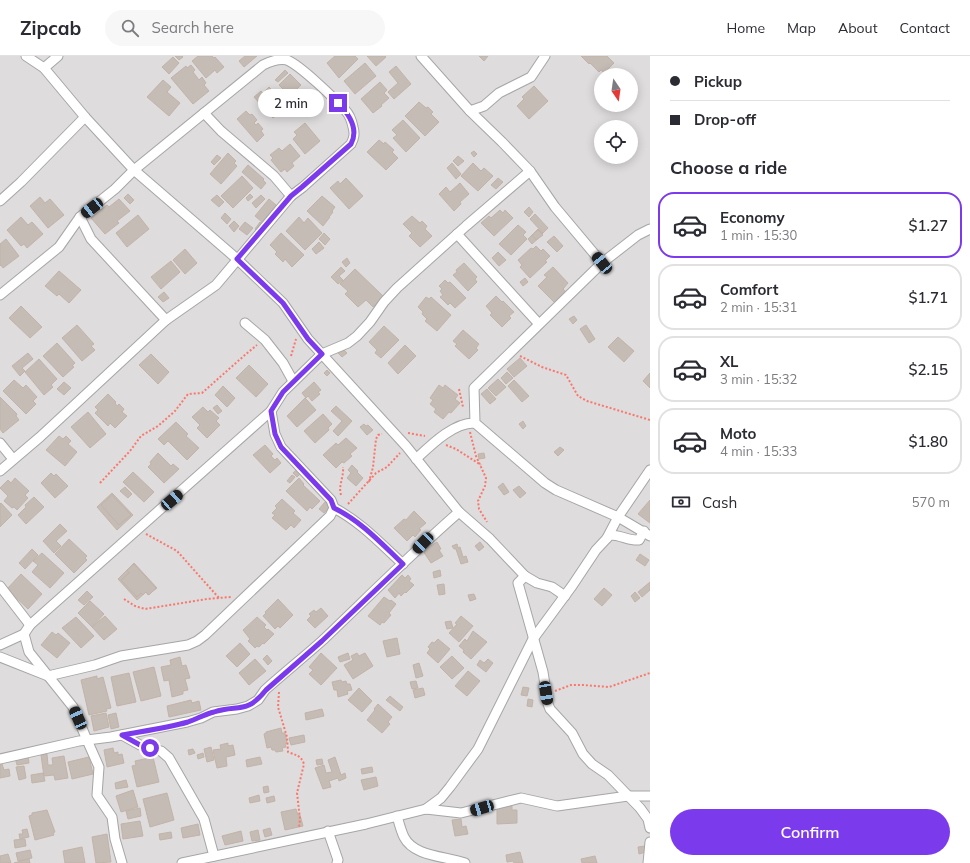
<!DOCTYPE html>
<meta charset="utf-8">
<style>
:root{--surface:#fff;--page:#f7f7f7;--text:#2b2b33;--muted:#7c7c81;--line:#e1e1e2;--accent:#7c3aed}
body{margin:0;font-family:Mulish,sans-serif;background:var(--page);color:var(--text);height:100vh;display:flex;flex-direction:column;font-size:15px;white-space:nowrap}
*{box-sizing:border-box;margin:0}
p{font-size:13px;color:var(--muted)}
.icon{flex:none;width:22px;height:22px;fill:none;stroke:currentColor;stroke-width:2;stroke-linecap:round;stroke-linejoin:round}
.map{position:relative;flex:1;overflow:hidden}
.sheet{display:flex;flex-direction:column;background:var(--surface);width:320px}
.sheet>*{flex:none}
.banner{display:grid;align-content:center;height:88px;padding:0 20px;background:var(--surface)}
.needle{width:26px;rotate:167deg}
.tools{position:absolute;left:594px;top:12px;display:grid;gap:8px}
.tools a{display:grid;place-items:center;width:44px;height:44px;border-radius:50%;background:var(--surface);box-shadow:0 2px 10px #0003;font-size:20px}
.end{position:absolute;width:18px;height:18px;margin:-9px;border:5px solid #7c3aed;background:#fff;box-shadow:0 0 0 2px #fff}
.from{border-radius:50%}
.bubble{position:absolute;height:28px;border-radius:14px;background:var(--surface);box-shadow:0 2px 10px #0003;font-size:13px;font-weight:600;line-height:28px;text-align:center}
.car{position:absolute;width:12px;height:24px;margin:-12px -6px;border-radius:5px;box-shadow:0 0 3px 1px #0007;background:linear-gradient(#222 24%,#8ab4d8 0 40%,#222 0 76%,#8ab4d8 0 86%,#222 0)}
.banner b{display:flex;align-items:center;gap:14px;height:38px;font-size:15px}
.banner b+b{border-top:1px solid var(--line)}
.banner i{width:10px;height:10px;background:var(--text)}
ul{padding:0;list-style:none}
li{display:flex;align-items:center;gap:12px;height:66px;margin:0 8px 6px;padding:0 12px;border:2px solid var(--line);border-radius:16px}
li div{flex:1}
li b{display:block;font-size:15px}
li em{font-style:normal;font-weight:600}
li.current{border-color:var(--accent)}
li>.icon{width:36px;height:36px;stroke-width:1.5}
h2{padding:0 20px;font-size:18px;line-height:48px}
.pay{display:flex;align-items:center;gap:10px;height:44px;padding:0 20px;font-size:15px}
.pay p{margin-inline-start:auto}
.cta{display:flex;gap:8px;margin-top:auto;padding:8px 20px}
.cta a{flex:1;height:46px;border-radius:24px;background:var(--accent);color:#fff;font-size:16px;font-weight:600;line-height:46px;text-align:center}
header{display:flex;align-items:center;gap:24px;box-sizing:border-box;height:56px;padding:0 20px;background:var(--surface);border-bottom:1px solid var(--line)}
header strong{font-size:19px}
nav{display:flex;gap:22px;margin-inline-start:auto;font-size:14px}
.search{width:280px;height:36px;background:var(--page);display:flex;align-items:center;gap:10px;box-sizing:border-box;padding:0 14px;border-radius:22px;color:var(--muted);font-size:15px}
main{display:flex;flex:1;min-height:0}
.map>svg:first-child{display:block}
.residential{fill:#dedcdc;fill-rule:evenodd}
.building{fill:#c5bcb5;stroke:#c2b3a8}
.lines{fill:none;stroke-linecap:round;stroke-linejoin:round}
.minor-casing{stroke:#a6a6a6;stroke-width:11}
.path{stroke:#fa776d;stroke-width:2;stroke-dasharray:2 2;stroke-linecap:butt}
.minor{stroke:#fff;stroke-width:9}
.route{stroke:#7c3aed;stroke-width:5}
</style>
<header>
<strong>Zipcab</strong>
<div class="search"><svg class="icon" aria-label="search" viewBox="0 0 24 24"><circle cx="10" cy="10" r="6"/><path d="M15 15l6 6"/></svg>Search here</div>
<nav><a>Home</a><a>Map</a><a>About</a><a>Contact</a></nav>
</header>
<main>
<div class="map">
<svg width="650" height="807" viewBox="0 0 650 807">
<rect width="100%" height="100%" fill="#f0ece6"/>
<!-- residential -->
<path class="residential" d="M 0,0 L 650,0 L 650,807 L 0,807 ZM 601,19 L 631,19 L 631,49 L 601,49 ZM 601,71 L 631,71 L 631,101 L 601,101 Z"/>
<!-- building -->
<g class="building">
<polygon points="175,0 182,0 183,1 179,4"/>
<polygon points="198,0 212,0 214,2 215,1 224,11 217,17 215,14 206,22 192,5"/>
<polygon points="245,0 257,0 244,11 239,5"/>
<polygon points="335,0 355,0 358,3 339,22 327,7"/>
<polygon points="367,0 385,0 386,1 376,10"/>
<polygon points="479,0 488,0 484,5"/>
<polygon points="581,0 607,0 614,7 604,17 601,14 599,16 590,7 589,8"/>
<polygon points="173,1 179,7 169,18 162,11"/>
<polygon points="365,7 376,20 355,38 344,25"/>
<polygon points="191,9 195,14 193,16 199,24 202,21 206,27 204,29 209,35 193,48 171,22 186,10 187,12"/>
<polygon points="396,10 411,28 394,43 388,36 398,27 389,16"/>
<polygon points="285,14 288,17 278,26 275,24"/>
<polygon points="290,18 301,29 290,40 279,29"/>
<polygon points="163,24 171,31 167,36 180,47 169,60 147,41"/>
<polygon points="380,26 387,34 384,37 389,42 381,49 382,50 373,57 361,43"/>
<polygon points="534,30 548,45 529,63 517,50 524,43 522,41"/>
<polygon points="269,31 287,50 273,62 254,41 261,35 263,37"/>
<polygon points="419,46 426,52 428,51 433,56 431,58 439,66 425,80 405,60"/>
<polygon points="246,55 250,59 252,58 257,64 254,67 256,69 258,67 263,73 261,75 264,79 257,86 237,63"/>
<polygon points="403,64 420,82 406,96 393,82 397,79 392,74"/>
<polygon points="305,67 320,85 305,98 293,83 297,79 294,76"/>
<polygon points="379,84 384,88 385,86 394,94 392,96 398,102 386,114 367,96"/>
<polygon points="290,88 300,100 292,107 294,110 287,116 285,113 281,116 271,104 273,102 270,99 279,92 282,95"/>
<polygon points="474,95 477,98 474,101 471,97"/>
<polygon points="228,97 236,105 234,107 237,110 221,128 210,118"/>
<polygon points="217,99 221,102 214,109 211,106"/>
<polygon points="458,100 464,105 458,110 453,105"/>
<polygon points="452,107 461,118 456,123 447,112"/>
<polygon points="473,107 481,115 484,112 493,120 478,135 461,120"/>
<polygon points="248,109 264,123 263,124 266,127 261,133 242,116"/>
<polygon points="242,120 253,132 233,152 221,140"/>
<polygon points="346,122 363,140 349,153 330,132 338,125 340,128"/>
<polygon points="498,122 503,126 496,133 491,129"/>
<polygon points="460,127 469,138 460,146 461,148 454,155 439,138 446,131 450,136"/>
<polygon points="128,138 134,144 130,148 124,142"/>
<polygon points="250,138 253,141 248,145 246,142"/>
<polygon points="217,139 224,146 219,151 211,144"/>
<polygon points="261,139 265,143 256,152 252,147"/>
<polygon points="322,140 335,151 332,155 333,156 329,161 330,161 323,170 307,155"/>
<polygon points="40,141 45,147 50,143 64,159 48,172 30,150"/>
<polygon points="119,143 130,155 117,165 119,167 105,178 91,162 107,149 109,151"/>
<polygon points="269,143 276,149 262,166 255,160"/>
<polygon points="529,151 533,156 529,161 524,156"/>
<polygon points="500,154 503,157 505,154 513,162 494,180 481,167 489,160 491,162"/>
<polygon points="225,157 231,163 227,168 221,162"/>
<polygon points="535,158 548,172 543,177 530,163"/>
<polygon points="138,159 149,173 127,191 116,177"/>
<polygon points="412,160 420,167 422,165 427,170 425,173 432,180 420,191 409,180 412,177 403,168"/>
<polygon points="21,161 28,169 32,166 43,178 27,192 24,188 21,190 7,174"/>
<polygon points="299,161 304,167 308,162 322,177 305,194 286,175"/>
<polygon points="234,165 239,170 234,176 229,170"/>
<polygon points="245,166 253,172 247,179 239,173"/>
<polygon points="260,166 264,169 259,176 255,173"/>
<polygon points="518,169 526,176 523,179 527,183 511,199 499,188"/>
<polygon points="538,173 543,178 532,188 528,183"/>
<polygon points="538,174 543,179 536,184 532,179"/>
<polygon points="281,177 304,199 292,211 285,203 283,206 275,198 277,196 270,189"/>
<polygon points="324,177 330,183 325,189 319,183"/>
<polygon points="554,180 563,190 557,196 547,186"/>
<polygon points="6,183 19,200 3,212 1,209 0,210 0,188"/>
<polygon points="319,186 324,192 316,198 312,193"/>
<polygon points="536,190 541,195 543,193 550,200 545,205 547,206 530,222 520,211 522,209 518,204 531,192 533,193"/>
<polygon points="185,193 197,207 185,218 173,204"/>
<polygon points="498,196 506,204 499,210 492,202"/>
<polygon points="347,202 350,207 346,211 342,206"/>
<polygon points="171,205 180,216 161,233 151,221"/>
<polygon points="464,207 477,221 475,223 477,226 468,235 453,219 457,216 456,214"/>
<polygon points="341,211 345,215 339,220 343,224 338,228 331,221"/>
<polygon points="553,211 568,227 563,233 567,237 556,248 538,230 547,221 544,219"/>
<polygon points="355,213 383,240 373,251 366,244 358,251 345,238 348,235 340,228"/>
<polygon points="59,215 81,234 69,247 59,238 57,240 45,230"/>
<polygon points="525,222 528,226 523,230 520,226"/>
<polygon points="445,224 448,227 450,226 466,242 455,252 450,247 448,249 440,241 443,239 440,235 442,233 439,230"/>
<polygon points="164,236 169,242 163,246 158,241"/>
<polygon points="496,240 502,246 503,245 514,256 509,260 511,262 502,271 490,259 492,257 486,250"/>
<polygon points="426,241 429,243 431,241 451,259 437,275 425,265 427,263 422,258 423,256 418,251"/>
<polygon points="21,250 42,271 30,282 9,262"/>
<polygon points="574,260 577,264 573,268 569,263"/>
<polygon points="77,269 94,288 91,290 95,294 82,305 62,282"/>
<polygon points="586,269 595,283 589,287 580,273"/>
<polygon points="384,270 399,284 381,302 375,297 377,294 369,286"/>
<polygon points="463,274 479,288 476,292 478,294 469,303 455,290 457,288 453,285"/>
<polygon points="618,281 634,295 624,306 608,291"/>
<polygon points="57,287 75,307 72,310 74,311 63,321 43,300"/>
<polygon points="405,289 416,300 398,318 388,307"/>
<polygon points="341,291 347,297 342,301 337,296"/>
<polygon points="28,297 33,303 22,312 25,315 20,320 12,310"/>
<polygon points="151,298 169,316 158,328 139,309"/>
<polygon points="520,302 527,310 514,321 507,313"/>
<polygon points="39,303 57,323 51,329 53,331 44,339 25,316"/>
<polygon points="249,309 268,328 256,341 236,322"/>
<polygon points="327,314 330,317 327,320 324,317"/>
<polygon points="507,316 513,322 506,328 501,322"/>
<polygon points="650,317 650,332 643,325"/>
<polygon points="498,323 506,331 496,340 488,332"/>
<polygon points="14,324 23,332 26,329 37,341 33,345 36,348 26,358 3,335"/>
<polygon points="514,324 529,340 522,346 508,330"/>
<polygon points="64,326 71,332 64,339 57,333"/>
<polygon points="314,326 321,334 318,336 320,338 312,345 308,340 306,342 302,337"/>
<polygon points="439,329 443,332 445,329 458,339 455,343 460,347 451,357 449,356 443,363 434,356 436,353 430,348 433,344 430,342"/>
<polygon points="223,330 235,342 227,351 215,339"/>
<polygon points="487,333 496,343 490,348 481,338"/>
<polygon points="108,338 116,346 115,347 117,350 119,348 124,353 122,356 127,360 115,372 110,367 108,370 95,357 98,354 95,351"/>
<polygon points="0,341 17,358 16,360 19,364 3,377 0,373"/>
<polygon points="305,342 316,354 297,371 287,360"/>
<polygon points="217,349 222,355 218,358 213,352"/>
<polygon points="336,350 352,365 338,380 333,375 342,365 331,355"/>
<polygon points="203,351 208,356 210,354 219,362 216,365 220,369 207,382 197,372 200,369 192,361"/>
<polygon points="88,356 106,378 90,392 71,371"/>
<polygon points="323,358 332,368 328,372 329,374 315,387 304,375"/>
<polygon points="523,365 526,370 523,373 519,368"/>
<polygon points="176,366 188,378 186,380 199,392 187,404 168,385 164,389 158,383"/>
<polygon points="364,368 366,370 368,369 373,374 367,379 360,371"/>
<polygon points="59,380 63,383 66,380 71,385 68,388 77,396 65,410 46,394"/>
<polygon points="346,382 357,392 350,398 352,400 344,407 342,406 336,412 323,399 336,387 338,389"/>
<polygon points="265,389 273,398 271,400 275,404 277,402 281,407 270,417 253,399"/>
<polygon points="560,391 564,394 558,400 554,396"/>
<polygon points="158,397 171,410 173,408 179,413 164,427 148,411 151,408 150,406"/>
<polygon points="484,397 485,402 479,403 478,398"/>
<polygon points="352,409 358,415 357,416 363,422 356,430 347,422 351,417 348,414"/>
<polygon points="297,413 301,417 297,421 293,417"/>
<polygon points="133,416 154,436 144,446 123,426"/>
<polygon points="51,417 54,420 56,418 68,430 55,442 41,427"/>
<polygon points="292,419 295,421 290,427 287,425"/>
<polygon points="15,422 29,435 25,439 28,442 17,454 14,451 12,452 4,445 8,440 0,432 8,424 11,427"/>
<polygon points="299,422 304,428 303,429 320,445 312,453 310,451 307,455 286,435"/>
<polygon points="503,427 509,436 504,439 498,431"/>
<polygon points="519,430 526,437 520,442 513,434"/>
<polygon points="125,431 132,438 128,442 120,435"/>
<polygon points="112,437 133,459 117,474 97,451"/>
<polygon points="112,439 131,459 119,469 101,449"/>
<polygon points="34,441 44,451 26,468 18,459 26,451 25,449"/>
<polygon points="282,443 295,455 293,457 301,464 294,472 291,469 286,474 272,462 275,459 272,457 277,452 275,450"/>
<polygon points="650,444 650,467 638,458"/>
<polygon points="325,446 330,450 324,457 319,453"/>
<polygon points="1,447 12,459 0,471 0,448"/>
<polygon points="414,455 426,467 419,473 421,474 415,481 413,479 407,485 394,472 404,463 406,464"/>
<polygon points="60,468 67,475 56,485 61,490 54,497 43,485"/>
<polygon points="69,483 87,500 85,502 87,504 74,517 55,498"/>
<polygon points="437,486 441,493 439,494 443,500 431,507 423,495"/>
<polygon points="480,486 484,491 479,495 475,490"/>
<polygon points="457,488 458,492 460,491 463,501 466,500 468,506 461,508 456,493 454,493 452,490"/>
<polygon points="32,493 38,499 25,513 19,507"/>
<polygon points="42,497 64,517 50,532 32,516 38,509 33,505"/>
<polygon points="640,498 649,504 645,510 636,504"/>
<polygon points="134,507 157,532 148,539 146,536 137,544 118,523"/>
<polygon points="134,508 156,532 149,539 146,536 143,539 141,537 137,541 121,524 129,517 127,514"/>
<polygon points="440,514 441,520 434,522 433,516"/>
<polygon points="21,518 42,538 28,553 7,533"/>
<polygon points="402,519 405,522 408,519 411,523 409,525 414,529 406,537 405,536 401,540 399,537 395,542 388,534"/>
<polygon points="650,526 650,534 642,541 638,536"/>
<polygon points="444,528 445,538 439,539 437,529"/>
<polygon points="604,532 612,539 602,550 594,543"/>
<polygon points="87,535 93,541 84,549 78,544"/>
<polygon points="635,536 640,542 635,546 631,540"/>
<polygon points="474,538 476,543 470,545 468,539"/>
<polygon points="384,541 390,545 391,544 396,548 389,557 391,559 384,567 382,566 380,569 368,560"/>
<polygon points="278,543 293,559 280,572 278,570 275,573 263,560 266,557 265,556"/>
<polygon points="90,545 104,558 92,571 78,557"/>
<polygon points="321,552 328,560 315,572 307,564 311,560 309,558 314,554 316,556"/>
<polygon points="105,560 117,573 104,584 92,571"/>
<polygon points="461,560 473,570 459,586 449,577 457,568 455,567"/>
<polygon points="76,561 94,580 81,592 62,572"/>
<polygon points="257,561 266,569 264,571 267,574 268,573 274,578 264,588 263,587 259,591 257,590 255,592 248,585 250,583 243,574"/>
<polygon points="451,565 453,572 447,573 445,566"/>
<polygon points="473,575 487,586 471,603 463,596 464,594 459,590 465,583 467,585"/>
<polygon points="52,576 56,579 58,577 70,587 57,602 41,589"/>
<polygon points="397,582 400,598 387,601 383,585"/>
<polygon points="438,583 450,593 438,607 427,597 430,593 428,591 432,586 434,587"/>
<polygon points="240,587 250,598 237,611 226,600"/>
<polygon points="321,597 337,612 321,629 309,618 313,614 309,611"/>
<polygon points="348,597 350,603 340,606 338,601"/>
<polygon points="357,597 359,600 365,597 373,610 353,623 344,609 353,604 351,600"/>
<polygon points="267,599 272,605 268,609 263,603"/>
<polygon points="452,600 464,612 452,623 440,611"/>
<polygon points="180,601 182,610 186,609 190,622 185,623 188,634 183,635 183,638 172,641 169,624 164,625 161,611 171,609 170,604"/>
<polygon points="255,603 266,615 249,629 239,617"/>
<polygon points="488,603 493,607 486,616 477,609 480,604 484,607"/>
<polygon points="419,607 423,620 416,622 413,609"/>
<polygon points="154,611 161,640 141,645 133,616"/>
<polygon points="468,615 480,625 467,640 455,630"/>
<polygon points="129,617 136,646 117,650 111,621"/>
<polygon points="97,620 97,623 103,621 111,652 106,653 107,655 89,659 81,624"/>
<polygon points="341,624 342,626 346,625 347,628 350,628 352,634 347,635 348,638 338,641 337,634 334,634 332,626"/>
<polygon points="416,625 418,632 412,633 410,626"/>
<polygon points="523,631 529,632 527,640 521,639"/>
<polygon points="359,632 372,645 362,656 348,644"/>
<polygon points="423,632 425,639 415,642 413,634"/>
<polygon points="390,640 403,651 400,655 386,644"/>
<polygon points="528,643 533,644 532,651 527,650"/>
<polygon points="191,644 192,647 199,645 201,654 169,661 167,650"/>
<polygon points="378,648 392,661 388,666 390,668 382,677 367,664 375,654 374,653"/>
<polygon points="322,653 324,660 306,664 305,657"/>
<polygon points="106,657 109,671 94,675 91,660"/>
<polygon points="116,657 119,671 111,673 108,659"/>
<polygon points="281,672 282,677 285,677 287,687 285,688 286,691 282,692 283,695 276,696 275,694 272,694 271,691 267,692 264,678 266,677 266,676"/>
<polygon points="304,679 305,686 291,689 289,682"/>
<polygon points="228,687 228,690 233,689 235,699 226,701 227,710 217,712 213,694 221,693 220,689"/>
<polygon points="211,691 214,704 207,706 204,693"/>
<polygon points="113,692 114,697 118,696 118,699 122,698 124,707 107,711 104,694"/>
<polygon points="193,693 195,697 189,699 188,694"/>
<polygon points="203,697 204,701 198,703 197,699"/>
<polygon points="47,698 48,709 53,709 52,702 64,700 68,722 55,724 54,719 44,720 41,699"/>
<polygon points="28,699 29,707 17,709 15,702"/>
<polygon points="89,701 93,718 72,723 68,706"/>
<polygon points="153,701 159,726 137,731 132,710 136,709 135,705"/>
<polygon points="260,701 262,708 247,711 246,704"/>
<polygon points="335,701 341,719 345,717 346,722 339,725 338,722 329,725 331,731 323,733 315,712 324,709 326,717 332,716 328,704"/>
<polygon points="322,703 323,708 317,709 316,704"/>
<polygon points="2,708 4,714 9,713 10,720 0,722 0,709"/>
<polygon points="24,710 26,722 19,724 16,711"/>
<polygon points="372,711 373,716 362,718 361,713"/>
<polygon points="43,717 45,725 32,727 31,719"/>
<polygon points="376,721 378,730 364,734 361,724"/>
<polygon points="126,724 128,731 116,733 115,727"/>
<polygon points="268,730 269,736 264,737 263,731"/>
<polygon points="133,734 138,751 121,756 116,740"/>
<polygon points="167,737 174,764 150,771 143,743"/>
<polygon points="259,739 260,745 250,747 249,742"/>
<polygon points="274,740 275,745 267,747 266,742"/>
<polygon points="497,750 512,750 512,754 517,754 517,767 497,768"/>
<polygon points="140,752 141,760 128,763 126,755"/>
<polygon points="296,753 298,759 300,759 303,770 285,774 281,756"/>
<polygon points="47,754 55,776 53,777 54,779 35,784 29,760 32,759 32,757"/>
<polygon points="461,763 462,771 466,770 468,778 455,780 452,764"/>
<polygon points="140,765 143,780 123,783 121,768"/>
<polygon points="198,768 200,779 183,782 181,772"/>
<polygon points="270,772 272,779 265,781 263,774"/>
<polygon points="27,773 29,781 20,783 19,778 23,778 22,774"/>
<polygon points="258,774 260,784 252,785 250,776"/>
<polygon points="241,775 243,785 225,789 222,780"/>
<polygon points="171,776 172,782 160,784 159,778"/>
<polygon points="107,778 111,806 96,807 92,781"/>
<polygon points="25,783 26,790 15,792 14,784"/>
<polygon points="645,790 646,796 639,798 638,791"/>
<polygon points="82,791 85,807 65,807 63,795"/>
<polygon points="30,794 32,802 18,805 16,797"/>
<polygon points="520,796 523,807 514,807 513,805 507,806 506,799"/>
<polygon points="8,798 11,807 0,807 0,800"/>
<polygon points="595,800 597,807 582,807 581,803"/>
<polygon points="29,803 30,807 14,807"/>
</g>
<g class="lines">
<defs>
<g id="minor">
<polyline points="26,0 44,12 85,61 134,114 237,203 283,247 308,283 406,390 459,456 490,483 525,520 518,527 543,616 548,648 550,653 572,677 583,698 592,708 608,719 640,752 648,763 650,772"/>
<polyline points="421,0 470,55 502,86 530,115 555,151 602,207"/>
<polyline points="44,12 58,0"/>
<polyline points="470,55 484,50 499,37 531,21 545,0"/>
<polyline points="204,57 221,75 274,120 291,140"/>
<polyline points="0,145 21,126 85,61"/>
<polyline points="80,161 91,183 166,264"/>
<polyline points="650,173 638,179 602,207 474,332 475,367 545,427 556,434 618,461 650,480"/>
<polyline points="457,178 539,268"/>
<path d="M 0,239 L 59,191 L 80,161 L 115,133 L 134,114 L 263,9 C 271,5 279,2 287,4 C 300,9 335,43 345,54 C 349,58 352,66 353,71 C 355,78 354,82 351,88 L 303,131 L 291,140 L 216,229 L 166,264 L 40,381 L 0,415"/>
<polyline points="245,267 265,284 283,307 293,325"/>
<polyline points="0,387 13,403"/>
<path d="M 416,403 C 431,389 454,366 475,367"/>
<path d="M 334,452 C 361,466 381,488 403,508"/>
<polyline points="607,482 618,461 650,414"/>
<polyline points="525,520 537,527 552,531 565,540"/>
<polyline points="0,530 30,569"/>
<polyline points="0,589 24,578"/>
<polyline points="0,601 48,620 95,609 121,600 188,589 197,585 205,579 330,460 334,452 331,444 281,391 275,378 271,355"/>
<polyline points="122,679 140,689 161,695 169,702 204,763 214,800"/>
<path d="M 0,703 L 79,685 L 111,681 L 187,666 L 201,662 L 213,656 L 237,653 L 248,650 L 258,644 L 265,634 C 284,617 304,601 323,584 C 368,541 412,497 459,456"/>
<path d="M 426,753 L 441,742 L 450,731 L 478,693 L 533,583 L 572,530 L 596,494 L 610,479 C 621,479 629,485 639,484 L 644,475"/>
<path d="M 397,760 C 399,767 401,775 404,781 C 414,801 446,800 465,807"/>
<polyline points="328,775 338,804 337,807"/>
<polyline points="122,807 115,783 112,761 97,739 99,711 87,684 73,651 29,596 24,578 30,569 271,355 283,336 322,298 348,287 357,280 370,266 384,246 397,232 466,170 530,115"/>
<polyline points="182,807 366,768 426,753 461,757 521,742 557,750 628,740 650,740"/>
<polyline points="648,807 650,786"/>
</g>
</defs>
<!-- minor casing -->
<use href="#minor" class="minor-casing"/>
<!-- path -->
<g class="path">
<polyline points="291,300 296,283"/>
<polyline points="520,300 542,311 566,319 578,340 587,345 650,364"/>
<polyline points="459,333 463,351"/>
<polyline points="470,376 476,400 486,422 485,430 478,445 479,453 487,466"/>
<polyline points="408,377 425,380"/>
<polyline points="446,389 456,393 481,409"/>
<polyline points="369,426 373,411 376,383 378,379 382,378"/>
<polyline points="100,427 130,395 141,380 158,370 175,355 188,338 202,337 246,298 257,289"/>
<path d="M 341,439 C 338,430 344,421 343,411"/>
<polyline points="348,448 376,417 387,411 400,397"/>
<polyline points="146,478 177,495 219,542"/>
<polyline points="124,543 135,550 145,553 207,543 231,541"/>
<polyline points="555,635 571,629 583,629 609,631 650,617"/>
<path d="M 279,636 L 278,651 L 287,681 L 288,696 C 295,699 301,699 304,708 L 297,737 L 300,763 L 299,772"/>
</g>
<!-- minor -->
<use href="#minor" class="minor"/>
</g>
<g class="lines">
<!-- route -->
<path class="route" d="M 150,692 L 140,689 L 122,679 C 144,675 167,672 188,666 C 197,663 205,658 214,656 C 238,648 246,659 266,634 L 322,585 L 403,508 C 382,488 361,465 334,452 L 331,444 L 281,391 L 275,378 L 271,355 L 283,336 L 322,298 L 308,283 L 283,247 L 237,203 L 291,140 L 302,131 L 351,88 C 359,73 349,58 338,47"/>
</g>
</svg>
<div class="tools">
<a><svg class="needle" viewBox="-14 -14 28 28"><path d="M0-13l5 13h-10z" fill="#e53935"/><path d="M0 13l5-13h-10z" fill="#7c7c81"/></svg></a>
<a><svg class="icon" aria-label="locate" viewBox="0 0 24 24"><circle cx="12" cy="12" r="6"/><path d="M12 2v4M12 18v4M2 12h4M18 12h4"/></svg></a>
</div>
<i class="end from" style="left:150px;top:692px"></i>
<i class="end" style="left:338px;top:47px"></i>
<div class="bubble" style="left:258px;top:33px;width:66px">2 min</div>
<i class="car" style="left:92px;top:152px;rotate:232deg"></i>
<i class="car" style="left:602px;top:207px;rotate:321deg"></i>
<i class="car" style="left:172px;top:444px;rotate:49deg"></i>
<i class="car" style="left:423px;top:487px;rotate:224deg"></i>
<i class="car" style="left:546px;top:637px;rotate:171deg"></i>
<i class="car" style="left:78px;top:662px;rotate:336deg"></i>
<i class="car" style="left:482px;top:752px;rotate:254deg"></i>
</div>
<section class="sheet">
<div class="banner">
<b><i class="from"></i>Pickup</b>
<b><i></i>Drop-off</b>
</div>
<h2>Choose a ride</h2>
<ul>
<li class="current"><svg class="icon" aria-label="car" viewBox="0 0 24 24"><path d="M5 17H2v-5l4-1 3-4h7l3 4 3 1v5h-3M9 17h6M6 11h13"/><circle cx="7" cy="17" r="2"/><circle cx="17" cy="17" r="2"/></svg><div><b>Economy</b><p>1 min · 15:30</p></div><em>$1.27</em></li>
<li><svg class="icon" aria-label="car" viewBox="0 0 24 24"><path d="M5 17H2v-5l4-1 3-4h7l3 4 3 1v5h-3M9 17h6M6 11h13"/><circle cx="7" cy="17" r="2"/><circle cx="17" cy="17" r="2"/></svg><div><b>Comfort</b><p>2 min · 15:31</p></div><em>$1.71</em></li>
<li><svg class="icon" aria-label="car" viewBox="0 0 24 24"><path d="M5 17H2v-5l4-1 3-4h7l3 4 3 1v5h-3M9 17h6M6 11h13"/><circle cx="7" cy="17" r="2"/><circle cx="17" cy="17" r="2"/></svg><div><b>XL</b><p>3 min · 15:32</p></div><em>$2.15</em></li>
<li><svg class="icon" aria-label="car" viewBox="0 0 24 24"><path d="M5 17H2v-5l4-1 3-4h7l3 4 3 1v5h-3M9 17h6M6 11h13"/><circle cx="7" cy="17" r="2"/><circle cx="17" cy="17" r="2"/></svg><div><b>Moto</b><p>4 min · 15:33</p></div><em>$1.80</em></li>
</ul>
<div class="pay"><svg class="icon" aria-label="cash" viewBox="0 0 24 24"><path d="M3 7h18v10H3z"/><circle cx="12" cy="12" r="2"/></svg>Cash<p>570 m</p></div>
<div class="cta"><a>Confirm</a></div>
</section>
</main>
